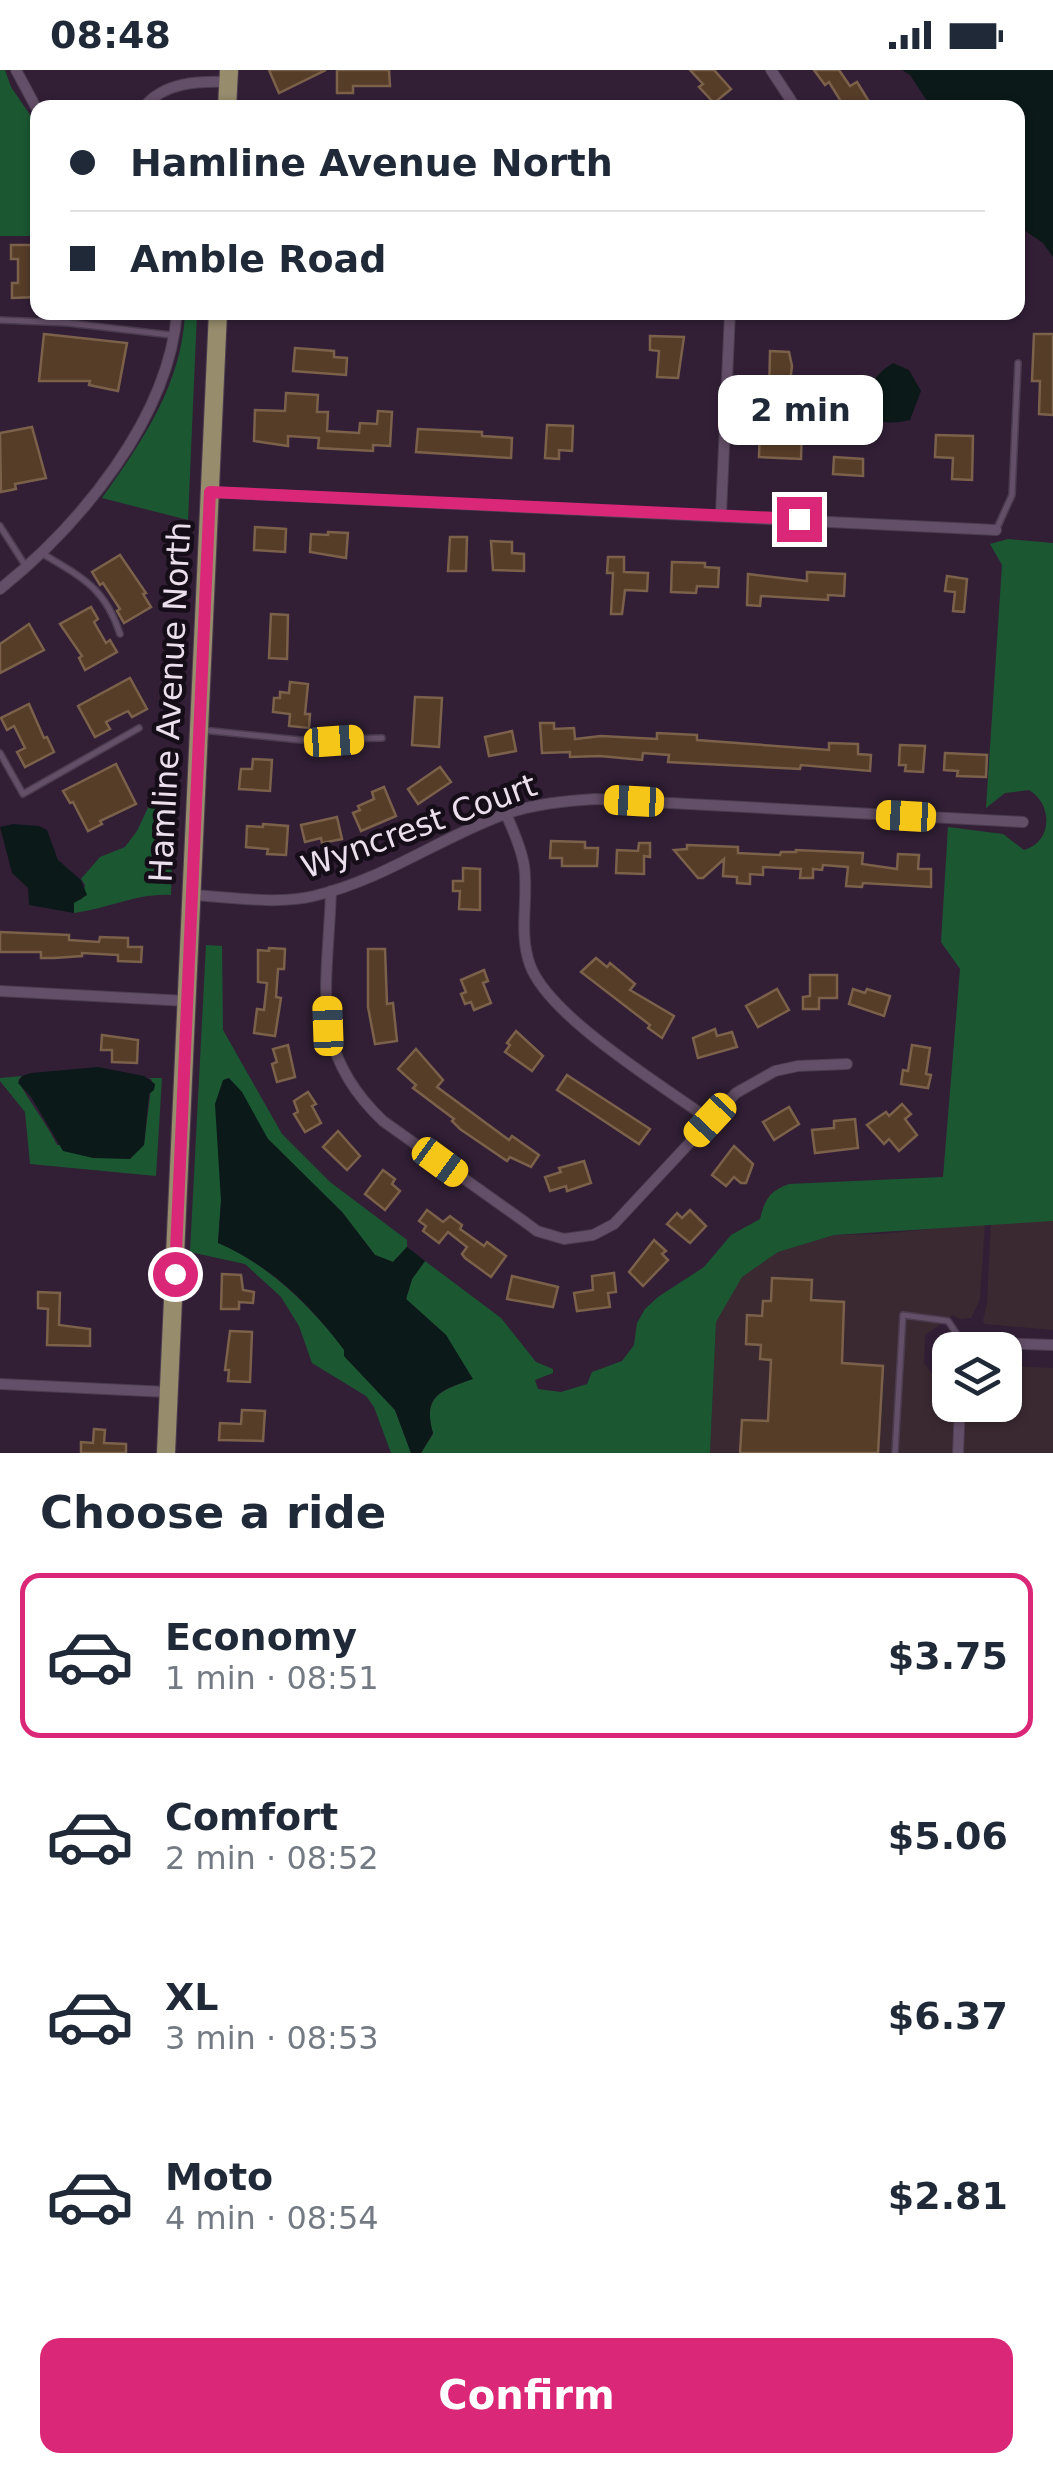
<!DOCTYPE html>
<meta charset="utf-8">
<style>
:root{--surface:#fff;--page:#f2f2f3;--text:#1f2937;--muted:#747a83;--line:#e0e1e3;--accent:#db2777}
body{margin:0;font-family:"DejaVu Sans",sans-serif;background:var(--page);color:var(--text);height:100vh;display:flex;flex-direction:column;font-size:38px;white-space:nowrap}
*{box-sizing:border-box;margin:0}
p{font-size:32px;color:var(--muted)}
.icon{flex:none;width:55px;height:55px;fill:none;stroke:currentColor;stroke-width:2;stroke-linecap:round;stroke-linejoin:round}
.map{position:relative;height:1383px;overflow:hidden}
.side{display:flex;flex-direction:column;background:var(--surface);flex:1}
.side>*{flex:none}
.banner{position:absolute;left:30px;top:30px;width:995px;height:220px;border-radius:20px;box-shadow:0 2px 8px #0004;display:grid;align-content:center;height:220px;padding:0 40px;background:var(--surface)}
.controls{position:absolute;left:932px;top:1262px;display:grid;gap:20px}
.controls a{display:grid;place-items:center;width:90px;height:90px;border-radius:20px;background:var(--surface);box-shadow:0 2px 8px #0004;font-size:50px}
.end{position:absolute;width:45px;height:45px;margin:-22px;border:12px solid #db2777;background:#fff;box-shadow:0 0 0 5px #fff}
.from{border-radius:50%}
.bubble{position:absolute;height:70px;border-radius:20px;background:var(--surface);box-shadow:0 2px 8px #0004;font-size:32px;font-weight:700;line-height:70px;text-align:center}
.car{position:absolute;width:30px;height:60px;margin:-30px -15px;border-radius:12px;box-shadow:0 0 8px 2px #0007;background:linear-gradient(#f5c518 24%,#345 0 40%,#f5c518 0 76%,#345 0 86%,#f5c518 0)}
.banner b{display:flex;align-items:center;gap:35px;height:95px;font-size:38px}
.banner b+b{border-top:2px solid var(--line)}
.banner i{width:25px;height:25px;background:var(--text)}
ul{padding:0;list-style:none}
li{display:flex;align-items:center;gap:30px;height:165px;margin:0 20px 15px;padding:0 20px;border:5px solid transparent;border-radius:20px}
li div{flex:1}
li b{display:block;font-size:38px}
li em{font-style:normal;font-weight:700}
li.current{border-color:var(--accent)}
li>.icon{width:90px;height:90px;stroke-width:1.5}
h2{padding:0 40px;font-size:45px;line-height:120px}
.action{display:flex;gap:20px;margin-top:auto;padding:20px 40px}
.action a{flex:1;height:115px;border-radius:20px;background:var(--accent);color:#fff;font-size:40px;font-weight:700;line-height:115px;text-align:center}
.status{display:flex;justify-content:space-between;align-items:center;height:70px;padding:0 50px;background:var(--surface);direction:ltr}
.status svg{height:28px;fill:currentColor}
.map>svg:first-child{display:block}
.commercial{fill:#3b2931}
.green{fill:#1b5832}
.water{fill:#0b1919}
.building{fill:#563d28;stroke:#7b614a;stroke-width:2.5}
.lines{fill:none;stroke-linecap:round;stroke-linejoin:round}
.service-casing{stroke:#4b3c4f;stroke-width:8}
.minor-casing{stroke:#4b3c4f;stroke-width:12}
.primary-casing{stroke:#4b3c4f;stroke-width:20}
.service{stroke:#644f68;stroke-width:5}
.minor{stroke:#644f68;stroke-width:10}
.primary{stroke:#978c6c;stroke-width:18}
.route{stroke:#db2777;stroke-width:12}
.labels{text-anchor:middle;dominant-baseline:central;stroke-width:9;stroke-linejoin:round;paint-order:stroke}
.street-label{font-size:32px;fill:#ebdfee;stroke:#150d17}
</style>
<div class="status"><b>08:48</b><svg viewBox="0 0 49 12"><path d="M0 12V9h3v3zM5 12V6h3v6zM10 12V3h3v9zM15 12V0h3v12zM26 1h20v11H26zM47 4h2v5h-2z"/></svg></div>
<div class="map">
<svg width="1053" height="1383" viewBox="0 0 1053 1383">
<rect width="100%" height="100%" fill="#321f36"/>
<!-- commercial -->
<g class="commercial">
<polygon points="1053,1151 1053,1260 985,1254 983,1251 987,1233 991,1153"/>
<polygon points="985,1153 980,1229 971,1248 960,1249 953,1245 925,1265 924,1293 942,1317 950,1318 950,1335 1005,1335 1005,1296 1053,1298 1053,1383 710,1383 716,1252 742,1206 778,1182 834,1165 883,1164"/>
</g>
<!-- green -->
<g class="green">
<polygon points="0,0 5,0 11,17 37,55 37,166 0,166"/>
<path d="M 185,243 L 197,243 L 188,450 L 102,428 C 142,372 182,314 185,243 Z"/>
<path d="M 1008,469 L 1053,473 L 1053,1151 L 834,1165 L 778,1182 L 742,1207 L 716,1252 L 710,1383 L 421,1383 L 433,1364 C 422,1324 442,1321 472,1309 L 446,1265 L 406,1229 L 412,1209 L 425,1191 L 501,1248 L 536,1292 L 553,1299 L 553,1303 L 535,1310 L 538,1319 L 561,1322 L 587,1314 L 592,1302 L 622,1291 L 634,1275 L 637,1253 L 645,1239 L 658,1227 L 704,1197 L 731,1165 L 760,1149 C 765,1129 770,1121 789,1114 L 943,1107 L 960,899 L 941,872 L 948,757 L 1003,764 L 1024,780 C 1053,772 1053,734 1029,720 L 1005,723 L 986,738 L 1002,495 L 990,474 Z"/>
<path d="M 156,721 L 174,722 L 171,825 C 137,823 107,839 74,843 L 74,832 L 82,829 L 85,815 L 81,809 L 100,787 L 125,777 L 137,761 Z"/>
<path d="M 206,875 L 222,876 L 223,960 L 282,1064 L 330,1112 L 407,1170 L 407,1177 L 393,1192 L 375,1185 L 342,1142 L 268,1069 L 254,1048 L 221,1131 L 218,1172 C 271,1197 309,1235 345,1280 L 345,1287 L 395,1340 L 411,1383 L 391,1383 L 374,1337 L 366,1326 L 312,1293 L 299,1256 L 281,1227 L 245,1194 L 190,1182 Z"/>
<path d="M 22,1006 L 18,1010 C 29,1032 46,1052 57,1075 L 144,1075 L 152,1010 L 149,1008 L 162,1008 L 156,1106 L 30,1094 L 25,1042 L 0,1011 L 0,1008 Z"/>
</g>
<!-- water -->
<g class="water">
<polygon points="902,0 1053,0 1053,187 1043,173 1018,156 1018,38 931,37 910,5"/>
<path d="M 893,293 L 909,300 L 921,321 L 910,350 C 852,364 855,316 893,293 Z"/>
<polygon points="13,754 39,756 47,760 58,790 81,810 87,825 74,833 74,843 29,835 28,818 12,803 0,757"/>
<polygon points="98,997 144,1006 155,1014 154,1020 149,1024 144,1075 130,1089 93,1088 63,1081 31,1027 18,1013 22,1006 31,1003"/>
<path d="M 229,1008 L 242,1022 L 268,1069 L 342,1142 L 375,1185 L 393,1192 L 407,1177 L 425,1191 L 412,1209 L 406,1229 L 446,1265 L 473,1309 C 441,1320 422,1325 433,1363 L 421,1383 L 411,1383 L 395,1340 L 344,1286 L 344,1280 C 310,1234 271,1196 218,1173 L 221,1131 L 215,1034 L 223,1010 Z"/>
</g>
<!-- building -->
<g class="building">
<polygon points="269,0 326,0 279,23"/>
<polygon points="337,0 389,0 390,16 353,16 353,23 337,23"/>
<polygon points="690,0 714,0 731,19 714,33 699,17 703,14"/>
<polygon points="814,0 839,0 850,16 857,12 873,38 845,38 829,12 825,15"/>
<polygon points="11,175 38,175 38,227 12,228 12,213 18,213 18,189 11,189"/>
<polygon points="44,264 127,273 118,321 89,315 90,311 39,311"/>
<polygon points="1034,264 1053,264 1053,345 1039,344 1040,311 1032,311"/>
<polygon points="650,266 684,267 678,308 657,307 659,281 650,280"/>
<polygon points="295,278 334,281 334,287 347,288 346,305 293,301"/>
<polygon points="770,281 789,282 792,296 788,329 769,328"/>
<polygon points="286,323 318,325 317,342 328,342 327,361 359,363 360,353 377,354 378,341 392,342 390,376 373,375 373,381 318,378 319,368 288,366 288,376 254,371 255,340 285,341"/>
<polygon points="547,355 573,356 572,381 559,380 559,389 545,388"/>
<polygon points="32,357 46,408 15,414 16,419 1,422 0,363"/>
<polygon points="760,357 802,358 801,389 759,387"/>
<polygon points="418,359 482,362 482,366 512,368 511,388 416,382"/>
<polygon points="936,365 973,366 972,410 952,409 953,388 935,387"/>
<polygon points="834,387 863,389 863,406 833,404"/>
<polygon points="255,457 286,459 285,482 254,480"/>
<polygon points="328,462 348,463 346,488 310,482 311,464 328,465"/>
<polygon points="450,467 467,467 466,501 448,501"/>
<polygon points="491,471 512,472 512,483 524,484 524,501 493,500"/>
<polygon points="120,485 146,523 143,524 151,537 124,553 117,541 120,539 103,513 100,515 92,502"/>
<polygon points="608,487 624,487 624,502 648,503 647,521 625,520 622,544 611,544 613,503 607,503"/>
<polygon points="672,492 705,493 705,497 719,498 718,517 697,516 696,523 671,522"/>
<polygon points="807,502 845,504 844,526 828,525 828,530 761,526 760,536 747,535 748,504 807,511"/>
<polygon points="947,506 967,509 964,542 953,541 955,522 945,521"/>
<polygon points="91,537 98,549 94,552 106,573 110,570 117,582 85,600 79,588 82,586 60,554"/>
<polygon points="271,544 288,545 287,589 269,588"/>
<polygon points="29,554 44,580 0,603 0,574"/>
<polygon points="130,608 147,639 132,647 128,641 106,652 110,659 95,667 78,636"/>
<polygon points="290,612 308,614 305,644 310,644 309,658 289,656 290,644 273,642 274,628 280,628 280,622 289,623"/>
<polygon points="415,627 442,628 439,677 412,675"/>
<polygon points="29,634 44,668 47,667 54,682 25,697 17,682 25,678 14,656 7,660 1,648"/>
<polygon points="540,653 554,653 554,659 574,658 575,669 601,666 657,669 657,663 697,665 697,670 829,680 829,673 858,674 858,684 871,685 870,701 801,695 800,699 668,692 669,685 643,683 642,690 600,686 570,687 570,682 542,683"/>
<polygon points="512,661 516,681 489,686 485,667"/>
<polygon points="900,675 925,676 923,702 905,701 906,695 899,695"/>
<polygon points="945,683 987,685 986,707 957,706 958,701 944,700"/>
<polygon points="253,689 272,690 270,721 239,719 241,699 252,699"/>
<polygon points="116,694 136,734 100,751 102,754 88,761 73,732 70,733 63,721"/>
<polygon points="440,697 451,712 418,734 408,719"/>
<polygon points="384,717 396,746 361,761 353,743 360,740 358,736 374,729 372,722"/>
<polygon points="337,747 342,769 322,773 321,768 305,772 301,755"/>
<polygon points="263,754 288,756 286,785 267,784 268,779 246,777 247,756 263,757"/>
<polygon points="551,771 585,772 585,778 598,778 597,796 562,796 562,788 550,788"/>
<polygon points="639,773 650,773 650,787 644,786 644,804 616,803 617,780 638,781"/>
<polygon points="687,775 738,777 738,783 780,785 781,782 796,782 796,780 863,783 862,794 897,799 898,784 919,785 918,799 931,799 931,817 863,813 862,817 846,816 848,797 823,795 822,800 813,799 813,808 800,808 801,799 763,797 763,805 750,804 750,814 737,813 737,807 723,806 724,789 703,808 698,808 674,780 687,779"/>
<polygon points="463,798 480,799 480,840 459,839 460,821 453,821 453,811 463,811"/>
<polygon points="0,862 69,865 69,870 99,872 100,867 128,868 128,877 142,877 141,892 118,891 118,885 82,883 82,886 54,888 41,888 41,882 0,882"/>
<polygon points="269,878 285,879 284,899 278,899 276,927 281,928 275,966 254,963 257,939 264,940 267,913 258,912 258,880 269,881"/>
<polygon points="368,879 385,879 387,934 393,933 397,971 375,974 368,937"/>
<polygon points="596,888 607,897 610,893 635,914 630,920 674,946 662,968 648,958 650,955 581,902"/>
<polygon points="484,900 488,911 483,913 491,933 474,940 471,932 465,934 461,924 466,922 461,910"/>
<polygon points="810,905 837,905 837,928 819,928 819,939 803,939 803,927 810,926"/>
<polygon points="777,919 789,940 758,957 746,936"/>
<polygon points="853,919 865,923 867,919 890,926 884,946 849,934"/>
<polygon points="715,959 717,966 732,962 737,977 698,988 693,968"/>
<polygon points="516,961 543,986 532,1001 505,982 510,975 507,973"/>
<polygon points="102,965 138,970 137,993 112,992 112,980 101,980"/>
<polygon points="288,975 295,1007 277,1012 272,994 277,992 273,979"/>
<polygon points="912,975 930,978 926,1004 931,1005 928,1018 901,1014 903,1000 908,1001"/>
<polygon points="416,979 443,1010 437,1017 509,1070 512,1066 539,1085 531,1097 510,1087 507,1091 460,1059 452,1051 454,1049 413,1018 416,1015 398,999"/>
<polygon points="567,1005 650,1059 639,1074 557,1020"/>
<polygon points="308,1022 316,1034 312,1036 321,1053 305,1062 294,1044 298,1042 294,1031"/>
<polygon points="902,1034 911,1044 905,1049 917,1065 899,1081 889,1069 884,1074 867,1055 886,1042 889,1046"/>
<polygon points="789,1037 799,1054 774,1070 763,1052"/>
<polygon points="855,1049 858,1078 815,1083 812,1060 834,1058 834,1051"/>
<polygon points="338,1061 360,1086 347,1100 323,1077"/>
<polygon points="734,1076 753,1094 746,1113 741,1113 734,1107 726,1116 712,1105"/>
<polygon points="584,1091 591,1113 567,1121 566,1116 550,1121 545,1107 561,1102 559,1098"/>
<polygon points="383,1100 395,1109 392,1114 400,1121 385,1140 365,1124"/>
<polygon points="427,1140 443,1152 450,1146 462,1155 460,1159 484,1176 487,1172 506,1186 491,1207 465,1188 462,1184 467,1177 448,1162 439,1173 423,1161 426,1156 419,1151"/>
<polygon points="690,1140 706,1156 690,1173 667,1154 677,1143 682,1148"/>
<polygon points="654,1170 666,1181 662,1184 668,1190 643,1216 629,1202"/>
<polygon points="614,1203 616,1222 608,1223 610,1237 577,1241 574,1223 593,1220 592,1206"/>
<polygon points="222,1204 241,1205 243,1220 254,1222 253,1233 239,1232 239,1239 221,1239"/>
<polygon points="512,1206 558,1217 553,1237 507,1229"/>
<polygon points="772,1208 812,1210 811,1230 844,1232 842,1293 883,1296 878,1383 740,1383 742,1350 768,1351 771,1290 760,1289 761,1275 746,1274 747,1245 762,1246 763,1231 771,1231"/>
<polygon points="38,1222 60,1223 59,1255 90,1259 90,1276 47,1275 48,1239 38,1238"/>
<polygon points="230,1261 252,1262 250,1312 228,1311 229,1300 225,1300"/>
<polygon points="242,1340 265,1341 263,1371 219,1370 220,1353 241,1354"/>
<polygon points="94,1359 105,1360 104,1373 126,1374 126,1383 81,1383 81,1372 93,1373"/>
</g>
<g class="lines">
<defs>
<g id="service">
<polyline points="0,250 68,253 171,265"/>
<polyline points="0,456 25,495"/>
<polyline points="997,458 1012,425 1018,293"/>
<path d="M 43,484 C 83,508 105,518 120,564"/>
<polyline points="202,660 300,670 382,668"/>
<polyline points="0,683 23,724 139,658"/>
<polyline points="895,1383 903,1245 948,1251 961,1270"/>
</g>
<g id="minor">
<polyline points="16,0 38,41"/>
<polyline points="771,0 796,38"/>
<path d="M 143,38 C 164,12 197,11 228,12"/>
<polyline points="210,422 996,460"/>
<polyline points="721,444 730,242"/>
<path d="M 0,519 C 80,455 169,348 177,242"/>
<path d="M 506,744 C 513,760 521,777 524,795 C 529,828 518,862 530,895 C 549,947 663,1016 710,1050"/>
<path d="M 331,821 C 328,917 307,979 383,1051 L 525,1152 L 537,1161 L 564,1169 L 593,1165 L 614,1154 L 736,1023 L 775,1001 L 798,996 L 847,994"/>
<path d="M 192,825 C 231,827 276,835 314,826 C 383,810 439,768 505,744 C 534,734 564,731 595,729 L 1023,752"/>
<polyline points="0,921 187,931"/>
<polyline points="962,1280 963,1272 1053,1275"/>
<polyline points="0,1314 168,1322"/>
<polyline points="958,1383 960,1335"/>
</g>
<g id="primary">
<polyline points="227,38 229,0"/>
<polyline points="166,1383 218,242"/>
</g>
</defs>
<!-- service casing -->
<use href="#service" class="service-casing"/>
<!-- minor casing -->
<use href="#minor" class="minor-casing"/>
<!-- primary casing -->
<use href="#primary" class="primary-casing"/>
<!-- service -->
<use href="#service" class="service"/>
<!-- minor -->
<use href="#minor" class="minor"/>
<!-- primary -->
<use href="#primary" class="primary"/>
</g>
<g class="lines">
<!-- route -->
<polyline class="route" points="175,1204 210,422 799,449"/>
</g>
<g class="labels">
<!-- street labels -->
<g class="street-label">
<text transform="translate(170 632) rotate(-87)">Hamline Avenue North</text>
<text transform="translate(419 756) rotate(-20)">Wyncrest Court</text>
</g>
</g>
</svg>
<div class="controls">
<a><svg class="icon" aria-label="layers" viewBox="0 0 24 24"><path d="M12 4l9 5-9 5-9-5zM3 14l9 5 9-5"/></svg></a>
</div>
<i class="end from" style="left:175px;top:1204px"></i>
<i class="end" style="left:799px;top:449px"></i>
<div class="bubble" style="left:718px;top:305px;width:165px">2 min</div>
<i class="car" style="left:334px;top:671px;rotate:86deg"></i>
<i class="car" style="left:634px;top:731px;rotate:273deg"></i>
<i class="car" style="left:906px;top:746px;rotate:273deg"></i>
<i class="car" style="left:328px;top:956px;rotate:358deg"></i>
<i class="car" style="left:710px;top:1050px;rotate:223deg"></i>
<i class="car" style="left:440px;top:1092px;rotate:126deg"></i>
<div class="banner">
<b><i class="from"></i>Hamline Avenue North</b>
<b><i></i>Amble Road</b>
</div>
</div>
<section class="side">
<h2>Choose a ride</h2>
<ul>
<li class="current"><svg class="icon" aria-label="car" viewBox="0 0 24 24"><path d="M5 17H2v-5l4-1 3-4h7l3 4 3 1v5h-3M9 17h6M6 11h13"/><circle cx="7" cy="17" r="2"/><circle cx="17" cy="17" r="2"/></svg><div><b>Economy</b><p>1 min · 08:51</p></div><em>$3.75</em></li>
<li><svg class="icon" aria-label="car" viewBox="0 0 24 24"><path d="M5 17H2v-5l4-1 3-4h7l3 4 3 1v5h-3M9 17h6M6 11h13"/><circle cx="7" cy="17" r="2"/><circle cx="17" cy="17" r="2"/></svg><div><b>Comfort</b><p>2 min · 08:52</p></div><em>$5.06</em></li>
<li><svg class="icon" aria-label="car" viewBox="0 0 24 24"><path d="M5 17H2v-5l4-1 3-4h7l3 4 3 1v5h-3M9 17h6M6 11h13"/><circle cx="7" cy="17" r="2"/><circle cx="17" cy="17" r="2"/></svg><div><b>XL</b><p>3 min · 08:53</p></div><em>$6.37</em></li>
<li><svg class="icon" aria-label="car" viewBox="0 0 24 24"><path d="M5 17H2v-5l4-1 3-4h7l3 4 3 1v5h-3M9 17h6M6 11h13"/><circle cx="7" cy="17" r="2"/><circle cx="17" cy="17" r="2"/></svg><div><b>Moto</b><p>4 min · 08:54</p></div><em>$2.81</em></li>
</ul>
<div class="action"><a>Confirm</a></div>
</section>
